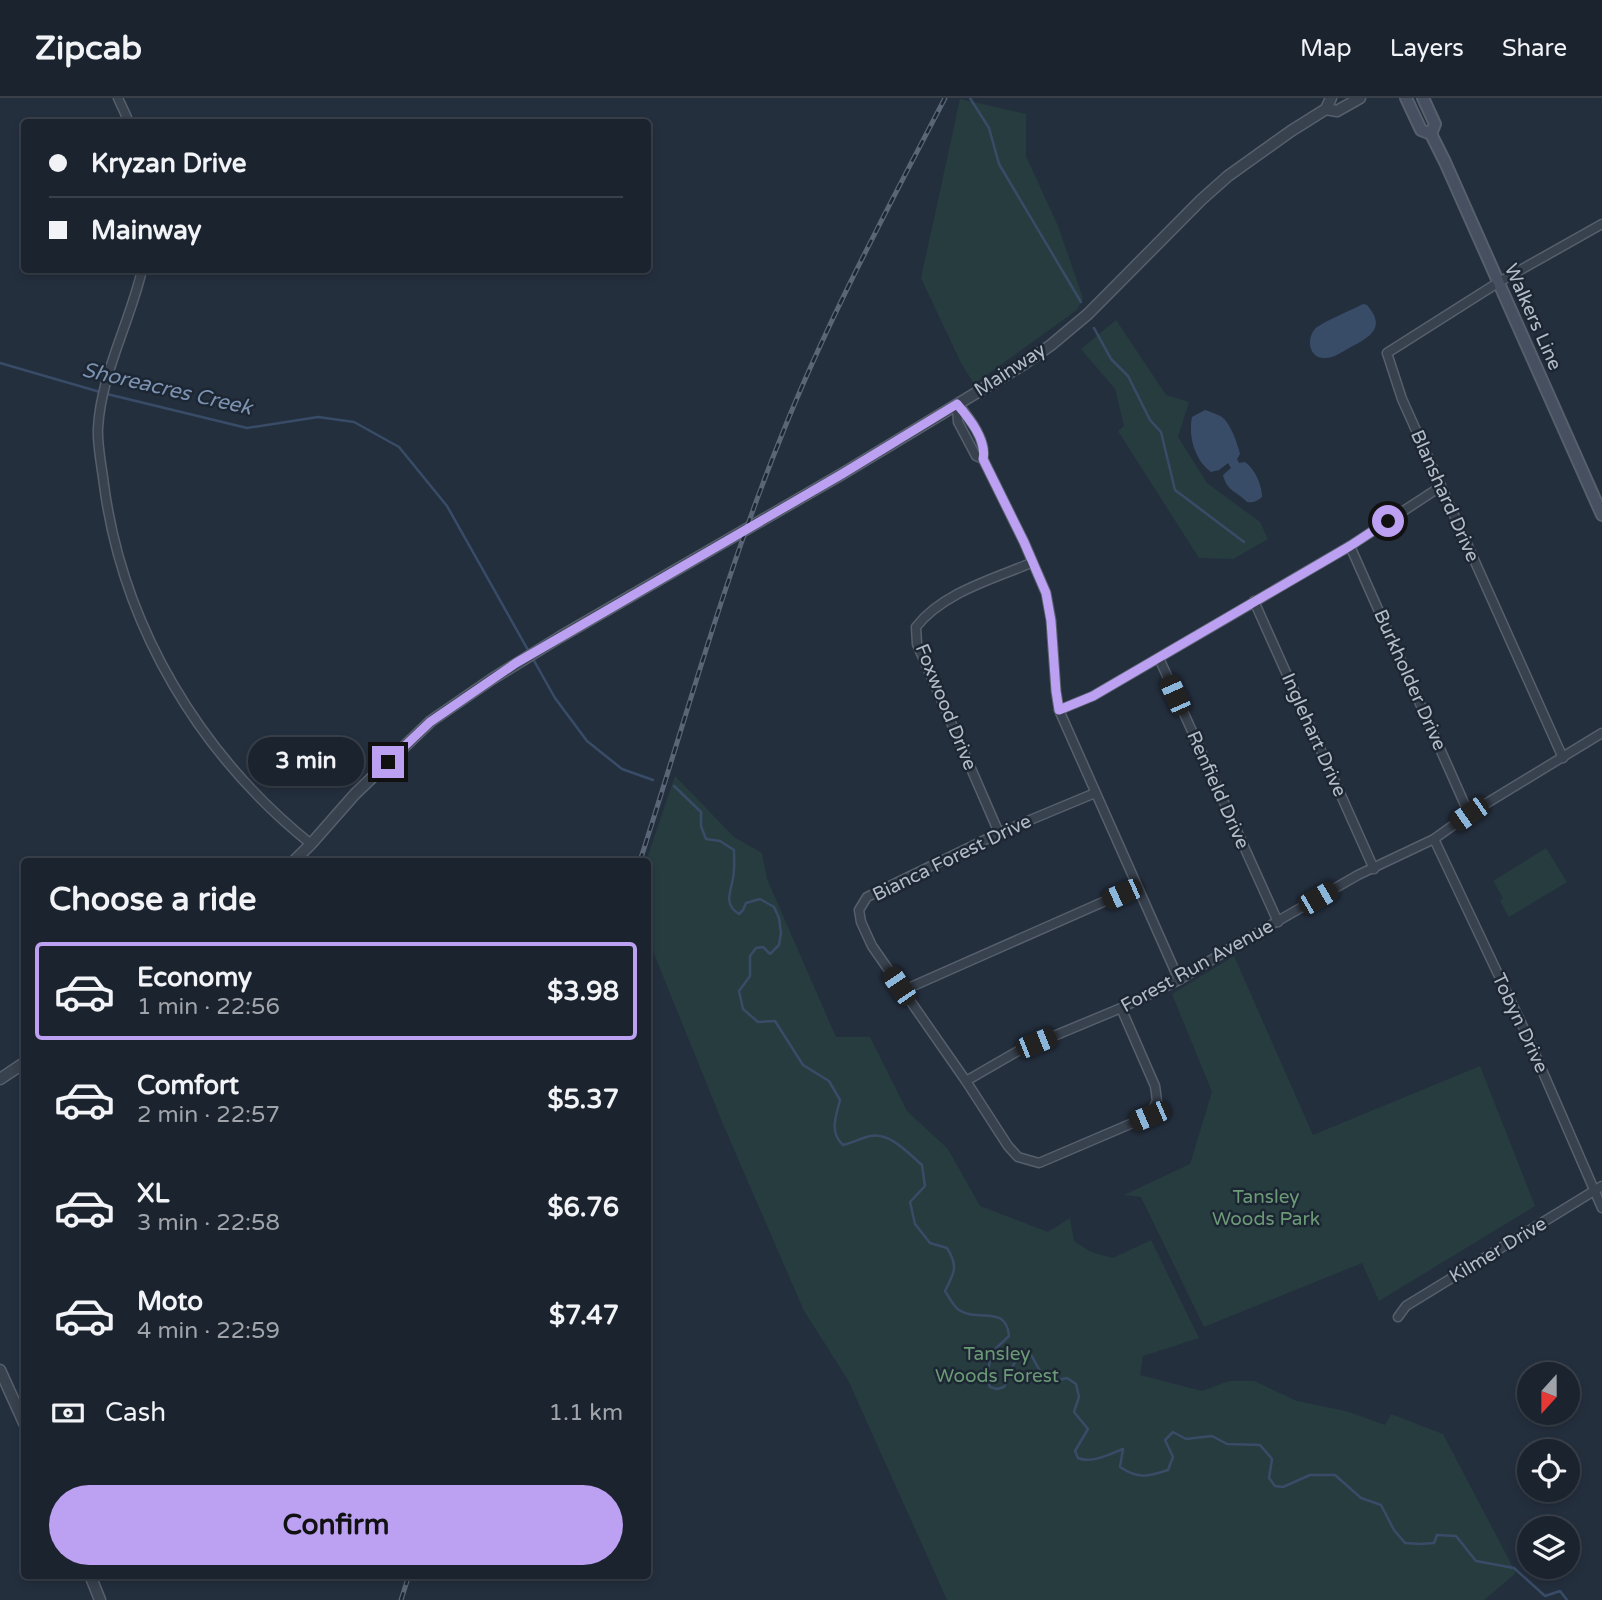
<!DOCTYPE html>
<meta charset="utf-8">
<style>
:root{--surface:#1b232e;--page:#242b36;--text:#f1f3f6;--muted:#a0a4aa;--line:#39404a;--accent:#bca0f2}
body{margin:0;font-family:"Varela Round",sans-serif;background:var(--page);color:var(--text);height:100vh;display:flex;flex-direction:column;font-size:26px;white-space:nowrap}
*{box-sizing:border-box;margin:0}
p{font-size:23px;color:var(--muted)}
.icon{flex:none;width:38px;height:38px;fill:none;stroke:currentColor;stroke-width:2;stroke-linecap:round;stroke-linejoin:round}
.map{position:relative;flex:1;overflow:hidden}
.sheet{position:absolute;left:21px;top:760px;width:630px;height:721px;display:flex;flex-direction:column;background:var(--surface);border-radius:7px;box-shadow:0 4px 10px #0003,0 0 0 2px var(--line)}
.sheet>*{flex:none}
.top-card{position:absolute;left:21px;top:21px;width:630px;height:154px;border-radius:7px;box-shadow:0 4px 10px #0003,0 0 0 2px var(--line);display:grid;align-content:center;height:154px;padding:0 28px;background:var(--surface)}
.needle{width:46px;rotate:201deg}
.tools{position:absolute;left:1517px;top:1264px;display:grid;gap:14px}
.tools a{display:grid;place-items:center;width:63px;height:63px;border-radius:50%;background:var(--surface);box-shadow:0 4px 10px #0003,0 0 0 2px var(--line);font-size:35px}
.end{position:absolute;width:32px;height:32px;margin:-16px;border:9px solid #bca0f2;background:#111;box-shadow:0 0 0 4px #111}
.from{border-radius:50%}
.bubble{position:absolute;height:49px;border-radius:24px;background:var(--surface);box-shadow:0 4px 10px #0003,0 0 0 2px var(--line);font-size:23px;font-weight:800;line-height:49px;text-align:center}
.car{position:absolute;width:21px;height:42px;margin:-21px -10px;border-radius:9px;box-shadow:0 0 5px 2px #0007;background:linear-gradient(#222 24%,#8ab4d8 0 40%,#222 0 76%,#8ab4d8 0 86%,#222 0)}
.top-card b{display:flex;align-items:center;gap:24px;height:66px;font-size:26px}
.top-card b+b{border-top:2px solid var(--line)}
.top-card i{width:18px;height:18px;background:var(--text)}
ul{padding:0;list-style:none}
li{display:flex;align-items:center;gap:21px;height:98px;margin:0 14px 10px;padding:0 14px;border:4px solid transparent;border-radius:7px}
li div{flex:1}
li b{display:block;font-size:26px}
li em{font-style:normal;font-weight:800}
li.on{border-color:var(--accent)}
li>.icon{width:63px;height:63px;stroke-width:1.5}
h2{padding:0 28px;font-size:32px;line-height:84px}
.pay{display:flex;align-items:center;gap:18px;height:77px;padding:0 28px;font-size:26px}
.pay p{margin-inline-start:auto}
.cta{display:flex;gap:14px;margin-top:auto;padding:14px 28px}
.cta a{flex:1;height:80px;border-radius:42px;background:var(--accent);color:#111;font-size:28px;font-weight:800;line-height:80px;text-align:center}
header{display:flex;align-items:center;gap:42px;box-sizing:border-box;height:98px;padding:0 35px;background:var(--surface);border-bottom:2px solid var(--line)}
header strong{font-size:33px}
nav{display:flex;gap:38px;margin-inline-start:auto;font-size:24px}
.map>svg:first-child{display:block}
.green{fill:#263c3f}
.water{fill:#394c67}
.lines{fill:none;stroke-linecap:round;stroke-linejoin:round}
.stream{stroke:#394c67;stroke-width:2.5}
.minor-casing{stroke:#565f6c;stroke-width:11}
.tertiary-casing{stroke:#565f6c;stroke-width:13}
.secondary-casing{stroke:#565f6c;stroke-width:14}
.minor{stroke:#38414e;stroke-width:8}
.tertiary{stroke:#38414e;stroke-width:10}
.secondary{stroke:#465061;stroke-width:10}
.rail-casing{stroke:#5a6575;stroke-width:5}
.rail{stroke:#1d2633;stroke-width:2.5;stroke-dasharray:8;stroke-linecap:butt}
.route{stroke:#bca0f2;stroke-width:9}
.labels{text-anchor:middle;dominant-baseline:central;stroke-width:5;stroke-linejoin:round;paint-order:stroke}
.street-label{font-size:19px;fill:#b4bcc9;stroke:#1d2633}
.park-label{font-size:19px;fill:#6b9a76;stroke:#1d2633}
.water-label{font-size:21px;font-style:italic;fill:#7c92b1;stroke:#1d2633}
</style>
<header>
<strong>Zipcab</strong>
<nav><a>Map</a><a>Layers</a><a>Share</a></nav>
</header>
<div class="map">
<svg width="1602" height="1502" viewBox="0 0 1602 1502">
<rect width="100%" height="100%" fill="#242f3e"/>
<!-- green -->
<g class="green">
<polygon points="960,1 1026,16 1026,58 1058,128 1083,200 1077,212 974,286 961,265 921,180"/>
<polygon points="1116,222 1166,297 1189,304 1178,339 1207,385 1260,424 1268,441 1233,461 1199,460 1118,333 1124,328 1115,291 1081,251"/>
<polygon points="675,678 734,739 762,755 767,781 836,939 870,939 907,1013 948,1051 980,1108 1048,1134 1070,1120 1074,1143 1091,1154 1113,1160 1151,1142 1199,1240 1143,1258 1140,1277 1202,1293 1229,1283 1254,1283 1297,1303 1346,1313 1385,1327 1391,1316 1443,1336 1516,1475 1484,1502 947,1502 848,1282 804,1213 723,1026 650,846 648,846 646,763"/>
<polygon points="1546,750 1567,784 1509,819 1500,803 1503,800 1493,783"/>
<polygon points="1234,858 1313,1037 1480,968 1535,1108 1379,1203 1362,1165 1204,1229 1141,1099 1124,1097 1190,1066 1212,994 1172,896"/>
</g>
<!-- water -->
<g class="water">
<path d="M 1363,206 L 1367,207 C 1387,230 1370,239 1349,250 C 1342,254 1332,261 1324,260 C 1309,260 1306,241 1315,231 C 1320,225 1354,211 1363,206 Z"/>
<path d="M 1205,312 C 1211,314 1217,316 1222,319 C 1231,326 1237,345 1240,356 L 1237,361 L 1239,365 L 1245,364 C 1255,371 1262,387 1262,399 C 1257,403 1254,405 1247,404 C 1237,393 1227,394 1223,377 L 1231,370 L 1228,365 L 1219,372 L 1211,374 C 1195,362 1188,339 1192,319 Z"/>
</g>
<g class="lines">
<!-- stream -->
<g class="stream">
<polyline points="970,0 989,30 999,66 1081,204"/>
<polyline points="1094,230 1111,261 1128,278 1150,322 1161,334 1175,392 1244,444"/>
<polyline points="0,265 100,294"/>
<polyline points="107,296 247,330 318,319 354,324 399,349 447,408 555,600 587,643 622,671 653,682"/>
<path d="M 674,688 L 701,714 L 701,728 L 706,741 L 720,743 L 734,752 C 734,761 735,771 733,780 C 731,794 723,806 739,816 L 743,812 L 746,805 L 760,801 L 774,809 L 779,820 L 781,835 L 779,847 L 770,856 L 763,849 L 756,850 L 750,858 L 750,878 L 739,893 L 743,911 L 758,924 L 775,923 L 803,967 L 829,983 L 840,1002 C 836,1018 829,1035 843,1047 C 853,1045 861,1040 870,1038 C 890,1034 908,1055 922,1067 L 925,1088 L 910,1104 L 915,1126 L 930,1145 L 947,1150 C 959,1169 954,1175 945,1193 C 949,1199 953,1208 959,1212 C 979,1225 1006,1206 1009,1238 L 991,1255 L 987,1280 L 990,1289 L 997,1291 L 1004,1289 C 1013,1273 1010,1260 1030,1255 L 1044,1280 L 1055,1283 L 1067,1280 L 1076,1286 L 1079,1299 L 1074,1314 L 1088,1331 L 1075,1353 L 1078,1360 C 1091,1366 1110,1356 1123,1351 L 1120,1369 C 1138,1381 1147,1379 1168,1372 L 1173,1359 L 1165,1342 L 1173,1334 L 1186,1341 L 1212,1338 L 1227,1346 L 1260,1347 L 1272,1361 L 1269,1380 L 1275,1388 L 1283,1389 L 1310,1377 L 1335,1377 L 1361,1400 L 1381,1407 L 1394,1432 L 1405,1445 L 1420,1446 L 1434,1445 L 1437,1437 L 1456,1438 L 1476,1463 L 1514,1470 L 1545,1498 L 1560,1493 L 1567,1502"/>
<polyline points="22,1269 24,1268"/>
</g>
<defs>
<g id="minor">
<polyline points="118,0 129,24"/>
<path d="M 142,172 C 130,224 101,276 98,330 C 97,348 102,369 104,387 C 123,529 200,657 311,746"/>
<polyline points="957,306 958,324 976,358 983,361 1024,444 1046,495 1051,522 1056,593 1059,612 1179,882"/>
<path d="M 958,306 C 969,320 987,342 983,361"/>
<polyline points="1350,448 1469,716"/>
<polyline points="1254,503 1374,771"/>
<polyline points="1159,560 1278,824"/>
<polyline points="1059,612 1093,598 1350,448 1440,389"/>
<polyline points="1563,660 1402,301 1387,255 1499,184 1602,126"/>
<polyline points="1095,695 999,735 867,799 859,812 861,824 872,848 966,983 1008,1048 1018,1059 1039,1065 1149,1018 1157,1003 1155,988 1121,910"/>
<path d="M 999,735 L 917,546 L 916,529 C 942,495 993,481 1031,465"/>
<polyline points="1434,741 1525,933 1602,1110"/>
<polyline points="904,892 1137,789"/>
<polyline points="966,983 1018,953 1121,910 1179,882 1229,851 1358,777 1434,741 1469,716 1602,635"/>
<polyline points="1398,1219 1406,1208 1602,1088"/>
</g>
<g id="tertiary">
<polyline points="1326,11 1331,0"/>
<polyline points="294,763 311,746 355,696 431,623 492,581 560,539 842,376 1024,266 1051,247 1088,216 1201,102 1228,78 1291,33 1326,11 1337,13 1360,0"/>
<polyline points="0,981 24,965"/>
<polyline points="0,1272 24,1325"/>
<polyline points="90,1477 100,1502"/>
</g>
<g id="secondary">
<polyline points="1406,0 1421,32 1431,36 1445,64 1602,417"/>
<polyline points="1423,0 1435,26 1431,36"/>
</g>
</defs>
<!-- minor casing -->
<use href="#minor" class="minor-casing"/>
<!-- tertiary casing -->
<use href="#tertiary" class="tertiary-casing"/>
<!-- secondary casing -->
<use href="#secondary" class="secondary-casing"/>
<!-- minor -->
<use href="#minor" class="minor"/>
<!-- tertiary -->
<use href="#tertiary" class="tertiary"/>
<!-- secondary -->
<use href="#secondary" class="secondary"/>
<defs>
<g id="rail">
<path d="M 640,763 C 686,620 726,474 783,334 C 829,219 888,110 945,0"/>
<polyline points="401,1502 409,1477"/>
</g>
</defs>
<!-- rail casing -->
<use href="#rail" class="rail-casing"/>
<!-- rail -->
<use href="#rail" class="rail"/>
</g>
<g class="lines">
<!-- route -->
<path class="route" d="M 388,664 L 430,624 L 516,565 L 842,376 L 957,306 C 969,320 987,342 983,361 L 1024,444 L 1046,495 L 1051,523 L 1056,593 L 1059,612 L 1093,598 L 1350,448 L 1388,423"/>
</g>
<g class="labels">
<!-- street labels -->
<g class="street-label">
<text transform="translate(1533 219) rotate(66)">Walkers Line</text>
<text transform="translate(1010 272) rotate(-33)">Mainway</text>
<text transform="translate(1445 398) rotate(66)">Blanshard Drive</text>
<text transform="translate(1410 582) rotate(66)">Burkholder Drive</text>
<text transform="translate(946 609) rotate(68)">Foxwood Drive</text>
<text transform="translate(1314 637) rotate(66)">Inglehart Drive</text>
<text transform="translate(1218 692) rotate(66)">Renfield Drive</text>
<text transform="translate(952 760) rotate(-26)">Bianca Forest Drive</text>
<text transform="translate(1197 868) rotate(-29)">Forest Run Avenue</text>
<text transform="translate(1520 925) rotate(65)">Tobyn Drive</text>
<text transform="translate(1498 1152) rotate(-31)">Kilmer Drive</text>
</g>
<!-- park labels -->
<g class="park-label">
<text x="1266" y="1099">Tansley<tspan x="1266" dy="22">Woods Park</tspan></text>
<text x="997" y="1256">Tansley<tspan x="997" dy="22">Woods Forest</tspan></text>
</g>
<!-- water labels -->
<g class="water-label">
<text transform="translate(167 291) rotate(13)">Shoreacres Creek</text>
</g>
</g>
</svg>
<div class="tools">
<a><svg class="needle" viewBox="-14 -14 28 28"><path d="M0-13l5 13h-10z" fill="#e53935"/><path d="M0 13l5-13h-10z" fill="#a0a4aa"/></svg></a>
<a><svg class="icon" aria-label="locate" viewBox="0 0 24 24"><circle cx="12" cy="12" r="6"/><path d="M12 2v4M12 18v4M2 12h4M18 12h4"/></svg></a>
<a><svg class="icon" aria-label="layers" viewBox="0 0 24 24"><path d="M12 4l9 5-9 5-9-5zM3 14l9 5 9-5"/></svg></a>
</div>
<i class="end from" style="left:1388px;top:423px"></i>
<i class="end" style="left:388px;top:664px"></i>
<div class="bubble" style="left:248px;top:639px;width:116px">3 min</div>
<i class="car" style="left:1175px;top:597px;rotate:336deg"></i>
<i class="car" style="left:1469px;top:716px;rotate:235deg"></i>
<i class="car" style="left:1122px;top:796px;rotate:246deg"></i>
<i class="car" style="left:1318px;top:800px;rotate:60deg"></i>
<i class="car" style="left:899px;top:888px;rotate:326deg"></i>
<i class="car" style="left:1036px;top:945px;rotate:68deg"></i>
<i class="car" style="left:1149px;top:1018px;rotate:247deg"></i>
<div class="top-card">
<b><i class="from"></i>Kryzan Drive</b>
<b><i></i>Mainway</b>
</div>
<section class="sheet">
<h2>Choose a ride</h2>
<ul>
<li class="on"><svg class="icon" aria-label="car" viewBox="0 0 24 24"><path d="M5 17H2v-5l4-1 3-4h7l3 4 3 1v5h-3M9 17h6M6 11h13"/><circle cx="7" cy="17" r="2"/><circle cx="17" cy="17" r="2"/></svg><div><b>Economy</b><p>1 min · 22:56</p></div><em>$3.98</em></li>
<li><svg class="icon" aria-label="car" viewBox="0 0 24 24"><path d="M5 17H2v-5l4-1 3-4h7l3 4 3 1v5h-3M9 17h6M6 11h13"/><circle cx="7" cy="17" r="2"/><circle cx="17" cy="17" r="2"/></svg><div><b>Comfort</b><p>2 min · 22:57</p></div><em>$5.37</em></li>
<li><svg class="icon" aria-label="car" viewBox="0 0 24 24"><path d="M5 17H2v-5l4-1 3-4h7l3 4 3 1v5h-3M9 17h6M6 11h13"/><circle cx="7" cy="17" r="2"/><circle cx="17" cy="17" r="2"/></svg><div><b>XL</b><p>3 min · 22:58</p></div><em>$6.76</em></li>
<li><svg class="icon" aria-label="car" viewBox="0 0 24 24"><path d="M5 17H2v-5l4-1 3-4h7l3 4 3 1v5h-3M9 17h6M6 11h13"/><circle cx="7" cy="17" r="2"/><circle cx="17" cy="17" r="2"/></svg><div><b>Moto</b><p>4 min · 22:59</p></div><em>$7.47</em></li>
</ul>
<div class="pay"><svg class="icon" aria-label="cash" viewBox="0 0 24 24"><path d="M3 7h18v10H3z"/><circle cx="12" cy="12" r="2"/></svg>Cash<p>1.1 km</p></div>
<div class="cta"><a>Confirm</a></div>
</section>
</div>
